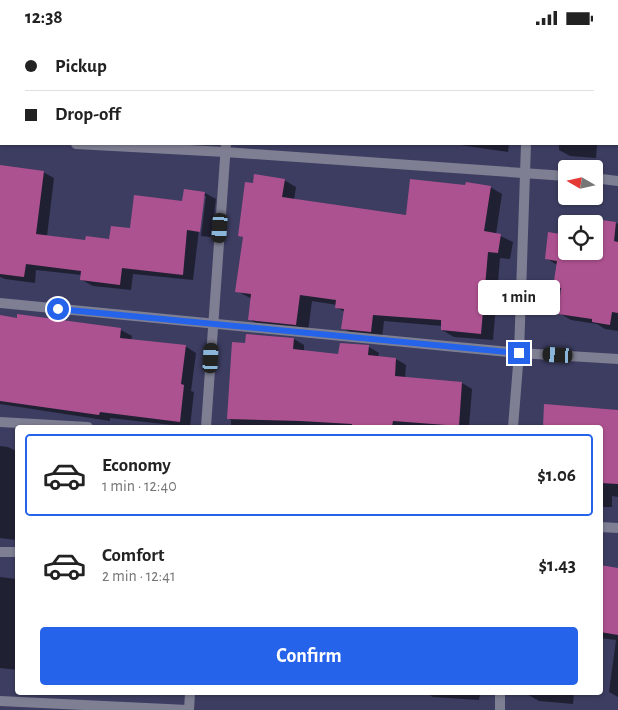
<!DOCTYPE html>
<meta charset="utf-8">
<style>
:root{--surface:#fff;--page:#f2f2f2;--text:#222;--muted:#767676;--line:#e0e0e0;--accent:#2563eb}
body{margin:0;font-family:"Alegreya Sans",sans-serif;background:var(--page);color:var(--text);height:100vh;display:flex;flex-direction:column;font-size:19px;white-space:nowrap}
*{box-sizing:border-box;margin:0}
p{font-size:16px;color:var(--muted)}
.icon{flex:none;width:28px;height:28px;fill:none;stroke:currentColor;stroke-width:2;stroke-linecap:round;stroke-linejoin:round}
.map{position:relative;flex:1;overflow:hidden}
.panel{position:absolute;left:15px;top:390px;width:588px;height:270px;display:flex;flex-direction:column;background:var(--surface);border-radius:5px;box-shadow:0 1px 4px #0004}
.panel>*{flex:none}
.hud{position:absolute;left:0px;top:0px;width:619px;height:110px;box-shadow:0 1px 4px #0004;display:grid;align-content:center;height:110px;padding:0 25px;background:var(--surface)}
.needle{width:32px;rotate:279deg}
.fabs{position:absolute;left:558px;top:125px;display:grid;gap:10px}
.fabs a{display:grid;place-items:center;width:45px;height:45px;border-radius:5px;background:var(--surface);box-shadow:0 1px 4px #0004;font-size:25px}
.end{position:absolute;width:22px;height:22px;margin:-11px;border:6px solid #2563eb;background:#fff;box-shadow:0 0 0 2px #fff}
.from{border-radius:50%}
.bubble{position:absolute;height:35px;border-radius:5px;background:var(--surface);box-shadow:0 1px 4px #0004;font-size:16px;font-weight:700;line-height:35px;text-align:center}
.car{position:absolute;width:15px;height:30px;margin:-15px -8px;border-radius:6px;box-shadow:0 0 4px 1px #0007;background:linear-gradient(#222 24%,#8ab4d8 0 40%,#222 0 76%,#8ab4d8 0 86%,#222 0)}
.hud b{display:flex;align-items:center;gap:18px;height:48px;font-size:19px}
.hud b+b{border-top:1px solid var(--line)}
.hud i{width:12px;height:12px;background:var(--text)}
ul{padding:9px 0 0;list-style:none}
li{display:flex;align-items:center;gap:15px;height:82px;margin:0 10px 8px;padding:0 15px;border:2px solid transparent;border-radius:5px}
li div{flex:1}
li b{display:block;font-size:19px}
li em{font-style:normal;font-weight:700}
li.selected{border-color:var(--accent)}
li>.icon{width:45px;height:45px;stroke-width:1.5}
.button{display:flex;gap:10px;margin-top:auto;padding:10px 25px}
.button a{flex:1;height:58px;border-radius:5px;background:var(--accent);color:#fff;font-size:20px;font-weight:700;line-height:58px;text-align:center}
.status{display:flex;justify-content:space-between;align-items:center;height:35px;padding:0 25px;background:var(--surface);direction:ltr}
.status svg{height:14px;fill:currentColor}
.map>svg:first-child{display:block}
.shadow{fill:#0007}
.building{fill:#ad5290}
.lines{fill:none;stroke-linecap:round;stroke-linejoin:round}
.minor{stroke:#7e7f92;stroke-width:10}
.tertiary{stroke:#7e7f92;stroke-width:10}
.route{stroke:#2563eb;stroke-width:6}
</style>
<div class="status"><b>12:38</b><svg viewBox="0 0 49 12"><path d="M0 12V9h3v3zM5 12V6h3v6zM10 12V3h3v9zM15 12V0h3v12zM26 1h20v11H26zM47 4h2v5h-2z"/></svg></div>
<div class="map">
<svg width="618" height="675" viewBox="0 0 618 675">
<rect width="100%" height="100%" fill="#3c3d61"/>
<!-- shadow -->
<g class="shadow">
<polygon points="0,0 366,0 1,1 0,102"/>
<polygon points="554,0 583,0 585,1 554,1"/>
<polygon points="453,109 509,109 508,117"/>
<polygon points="559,109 597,109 596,123 570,121 559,115"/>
<polygon points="0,131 43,137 54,143 47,201 86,206 110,205 183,167 205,158 216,164 211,202 201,201 206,161 203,161 193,245 133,239 131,255 93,251 82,245 82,240 36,235 35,248 5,244 0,242"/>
<polygon points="284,145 296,152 294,165 407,181 490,152 502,159 496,199 513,207 510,224 500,223 493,305 454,302 442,295 442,291 384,286 382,303 355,300 343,293 345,277 336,272 337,270 312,266 308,296 261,291 249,284 252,264 237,256 244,203 239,200 254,150"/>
<polygon points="616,188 618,189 618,296 605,294 597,289 571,285 559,278 562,256 554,251 557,230 546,223 549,199 566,201 566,216 594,216 594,189"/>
<polygon points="0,281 18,284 18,281 121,295 132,301 131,306 185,311 196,318 191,356 194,357 190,392 110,383 110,386 0,369"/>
<polygon points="247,300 294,304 304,310 304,316 339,321 369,312 379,318 378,323 396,324 406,330 405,343 462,348 472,354 469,392 403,391 403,392 269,391 269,392 231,392 231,385 229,384"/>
<polygon points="546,370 618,376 618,462 612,461 612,472 600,472 600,392 544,392"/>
<polygon points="0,411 8,412 18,417 18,485 16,505 0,503"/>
<polygon points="600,532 618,535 618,662 609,657 616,605 600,603"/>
<polygon points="0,542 16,544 18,543 18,635 0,633"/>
<polygon points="426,658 480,658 479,665 433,662"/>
<polygon points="525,658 574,658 573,669 539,666"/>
</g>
<!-- building -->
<g class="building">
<polygon points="0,130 44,136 36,199 85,205 86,201 109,204 111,191 130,193 134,160 182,166 184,154 205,157 200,197 187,195 183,240 122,233 120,250 80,245 81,236 26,229 24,242 0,239"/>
<polygon points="254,139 285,144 282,162 406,180 410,144 465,150 466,147 491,151 484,196 501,199 498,218 488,217 481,299 441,295 441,285 373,280 371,297 341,294 344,274 335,273 336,265 300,260 296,290 248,285 251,259 235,257 243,202 238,201 245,147 253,148"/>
<polygon points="573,181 616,187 614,206 618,207 618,278 612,277 610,290 592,287 592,284 558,279 561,253 553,252 557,226 545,224 548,197 566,200 566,216 594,216 594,189 572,189"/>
<polygon points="17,279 121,293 120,303 186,310 181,349 184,350 180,387 100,377 99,380 0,366 0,280 17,283"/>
<polygon points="246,299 294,303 293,314 338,319 340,308 369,310 368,320 396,323 395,341 462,347 459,391 393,386 392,392 368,392 352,391 352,389 300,386 227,384 232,307 245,308"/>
<polygon points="544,369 618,375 618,449 600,448 600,392 543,392"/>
<polygon points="600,530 618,533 618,600 600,597"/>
</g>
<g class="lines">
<!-- minor -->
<g class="minor">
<polyline points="236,1 236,0"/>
<polyline points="530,1 530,0"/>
<polyline points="0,105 1,105"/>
<polyline points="76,109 225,117 566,141"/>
<polyline points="594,143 618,146"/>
<polyline points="0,268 519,318 618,324"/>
<polyline points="0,387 88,392"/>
<polyline points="206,392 226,109"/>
<polyline points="513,392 519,318 526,109"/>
<polyline points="600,492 618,493"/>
<polyline points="0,517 18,517"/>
<polyline points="189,675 190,658"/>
<polyline points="500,675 500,658"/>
</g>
<!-- tertiary -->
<polyline class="tertiary" points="0,666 188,675"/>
</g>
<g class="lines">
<!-- route -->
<polyline class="route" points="58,274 519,318"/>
</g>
</svg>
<div class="fabs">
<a><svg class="needle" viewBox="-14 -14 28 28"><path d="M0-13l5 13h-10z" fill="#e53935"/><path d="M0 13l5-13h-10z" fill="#767676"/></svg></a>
<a><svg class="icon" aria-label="locate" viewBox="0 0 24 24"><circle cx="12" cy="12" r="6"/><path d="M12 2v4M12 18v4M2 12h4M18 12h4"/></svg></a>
</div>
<i class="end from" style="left:58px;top:274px"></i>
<i class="end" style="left:519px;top:318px"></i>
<div class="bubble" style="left:478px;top:245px;width:82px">1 min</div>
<i class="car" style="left:220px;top:193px;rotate:184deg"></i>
<i class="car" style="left:558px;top:320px;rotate:273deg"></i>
<i class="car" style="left:211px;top:323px;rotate:3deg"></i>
<div class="hud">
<b><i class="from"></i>Pickup</b>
<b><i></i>Drop-off</b>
</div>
<section class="panel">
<ul>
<li class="selected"><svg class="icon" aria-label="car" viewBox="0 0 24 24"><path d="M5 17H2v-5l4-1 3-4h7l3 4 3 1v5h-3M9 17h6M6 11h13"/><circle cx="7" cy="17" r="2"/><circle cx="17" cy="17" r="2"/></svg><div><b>Economy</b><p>1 min · 12:40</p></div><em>$1.06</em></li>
<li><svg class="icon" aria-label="car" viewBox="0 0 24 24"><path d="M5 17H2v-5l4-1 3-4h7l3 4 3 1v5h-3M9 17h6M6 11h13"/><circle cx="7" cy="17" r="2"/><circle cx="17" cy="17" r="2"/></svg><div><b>Comfort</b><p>2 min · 12:41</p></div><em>$1.43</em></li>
</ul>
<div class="button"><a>Confirm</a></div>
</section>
</div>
